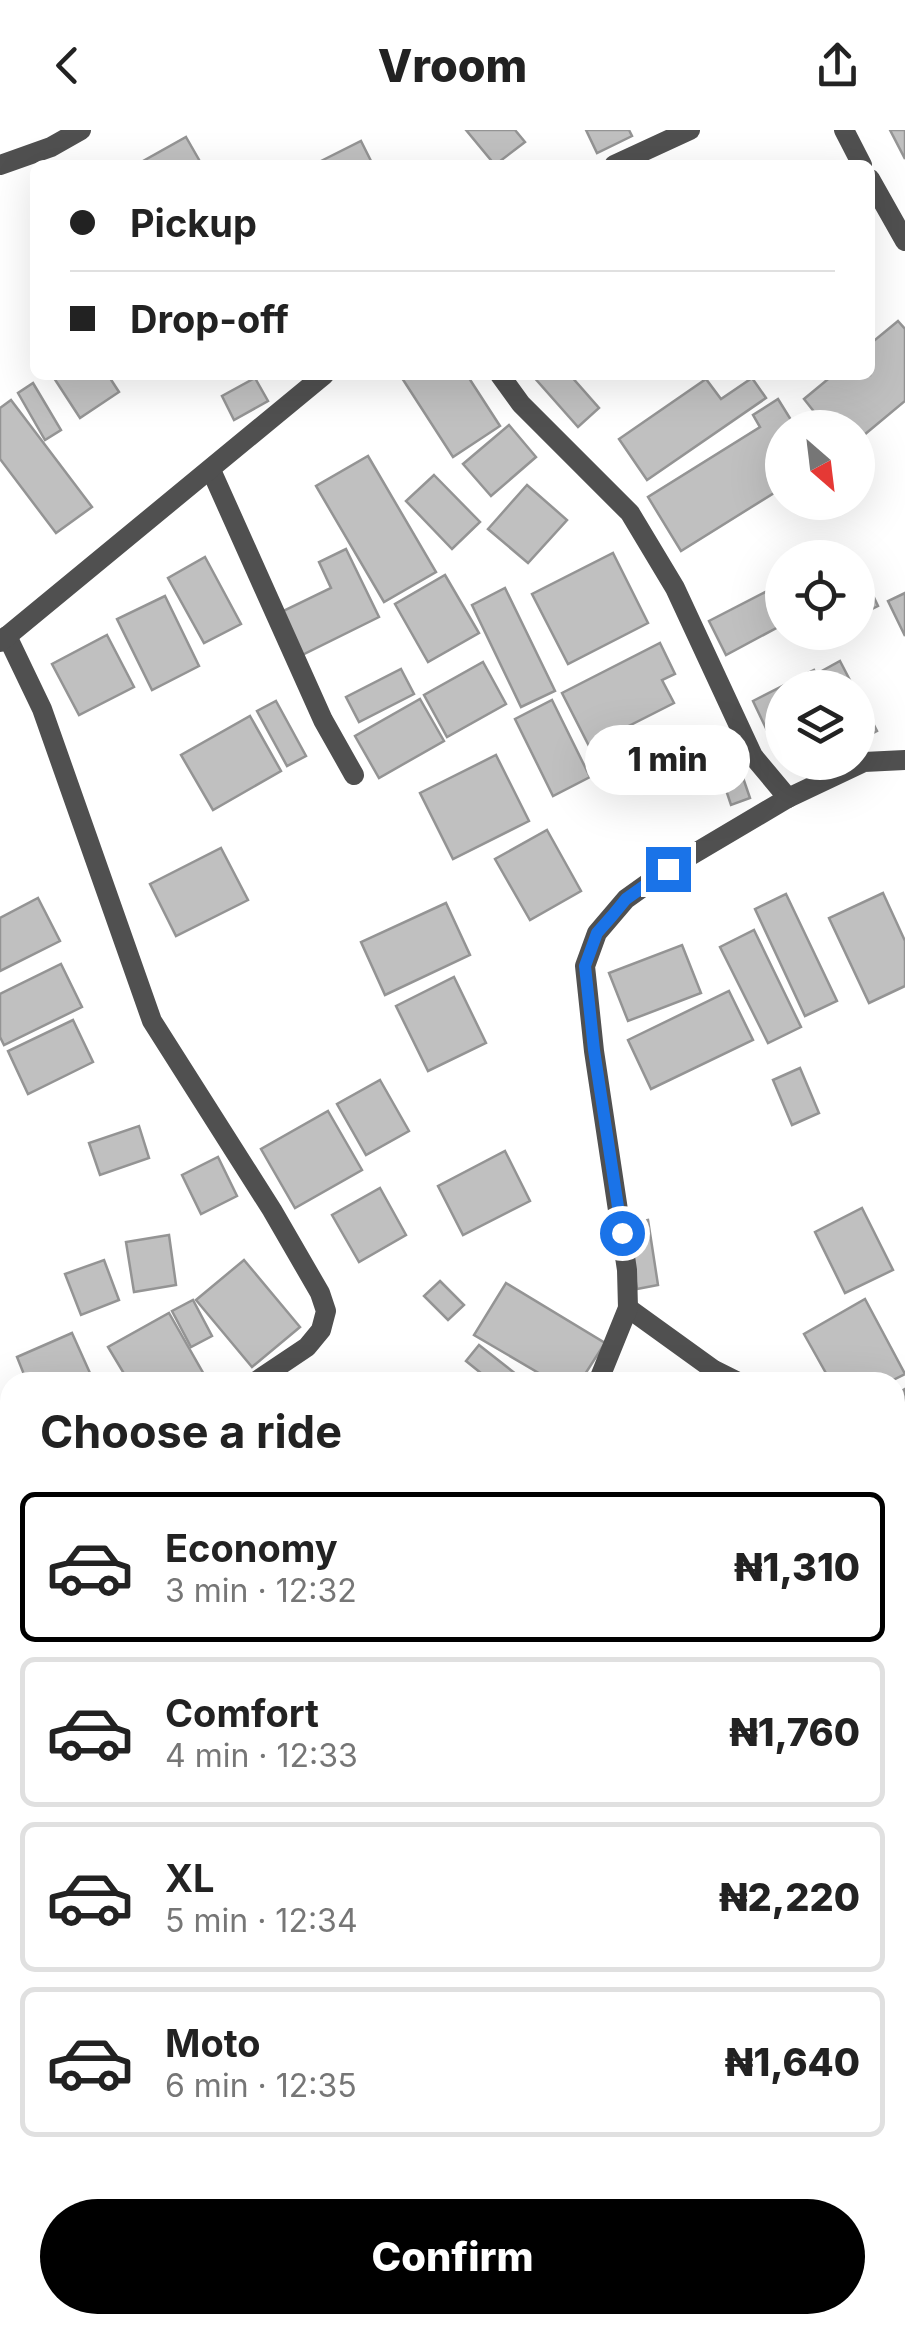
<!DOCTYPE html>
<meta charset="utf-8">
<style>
:root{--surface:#fff;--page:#f6f6f6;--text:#222;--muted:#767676;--line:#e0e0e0;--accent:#000}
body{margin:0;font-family:Inter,sans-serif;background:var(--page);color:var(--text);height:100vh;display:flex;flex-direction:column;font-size:38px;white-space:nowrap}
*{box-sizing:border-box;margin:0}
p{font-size:32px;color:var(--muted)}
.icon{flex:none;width:55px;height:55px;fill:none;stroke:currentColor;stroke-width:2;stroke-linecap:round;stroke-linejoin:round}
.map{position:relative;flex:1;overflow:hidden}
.details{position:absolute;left:0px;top:1242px;width:905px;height:962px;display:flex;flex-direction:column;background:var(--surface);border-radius:30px 30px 0 0;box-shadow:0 10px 40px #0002}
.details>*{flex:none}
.banner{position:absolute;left:30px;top:30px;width:845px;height:220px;border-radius:15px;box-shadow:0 10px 40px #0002;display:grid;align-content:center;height:220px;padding:0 40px;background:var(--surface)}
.needle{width:65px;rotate:152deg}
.fabs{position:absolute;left:765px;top:280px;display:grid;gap:20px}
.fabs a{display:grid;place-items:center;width:110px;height:110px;border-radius:50%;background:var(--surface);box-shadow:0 10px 40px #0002;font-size:50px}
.end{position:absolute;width:45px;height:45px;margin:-22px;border:12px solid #1a73e8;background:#fff;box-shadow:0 0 0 5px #fff}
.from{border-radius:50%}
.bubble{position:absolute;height:70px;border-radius:35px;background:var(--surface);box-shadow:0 10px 40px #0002;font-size:32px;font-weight:800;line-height:70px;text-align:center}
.banner b{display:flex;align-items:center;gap:35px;height:95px;font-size:38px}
.banner b+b{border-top:2px solid var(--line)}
.banner i{width:25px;height:25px;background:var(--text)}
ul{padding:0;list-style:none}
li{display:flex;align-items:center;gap:30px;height:150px;margin:0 20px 15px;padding:0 20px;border:5px solid var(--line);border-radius:15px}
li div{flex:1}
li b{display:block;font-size:38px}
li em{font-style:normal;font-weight:800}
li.selected{border-color:var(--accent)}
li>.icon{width:90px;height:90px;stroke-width:1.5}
h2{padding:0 40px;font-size:45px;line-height:120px}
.cta{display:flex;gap:20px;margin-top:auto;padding:20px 40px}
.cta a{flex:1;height:115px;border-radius:60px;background:var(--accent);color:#fff;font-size:40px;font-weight:800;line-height:115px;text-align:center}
header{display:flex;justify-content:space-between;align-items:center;height:130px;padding:0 40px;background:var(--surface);font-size:45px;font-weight:800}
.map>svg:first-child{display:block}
.building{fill:#c0c0c0;stroke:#949494;stroke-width:2.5}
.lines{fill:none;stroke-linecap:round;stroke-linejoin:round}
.street{stroke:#505050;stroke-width:20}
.route{stroke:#1a73e8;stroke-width:12}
</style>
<header><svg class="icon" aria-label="back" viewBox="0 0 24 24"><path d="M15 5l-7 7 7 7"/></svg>Vroom<svg class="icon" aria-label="share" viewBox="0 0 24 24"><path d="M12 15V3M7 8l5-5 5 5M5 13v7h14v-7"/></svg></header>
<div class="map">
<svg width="905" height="2204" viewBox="0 0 905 2204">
<rect width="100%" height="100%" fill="#fff"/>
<!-- building -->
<g class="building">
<polygon points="466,0 515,0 525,12 495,35"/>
<polygon points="586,0 629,0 632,6 597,23"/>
<polygon points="890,0 905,0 905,29"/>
<polygon points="186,7 202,35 136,35"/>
<polygon points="361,11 373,35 313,35"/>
<polygon points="898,191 905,199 905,271 858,310 858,298 827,298 804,269 833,245 870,245 870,214"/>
<polygon points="52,245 108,245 119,262 80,288"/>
<polygon points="400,245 467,245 500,296 453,327"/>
<polygon points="532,245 570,245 599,278 578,297"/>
<polygon points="255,248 268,271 234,290 222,266"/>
<polygon points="752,248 766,268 647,350 619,309 706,249 721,269"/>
<polygon points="33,253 61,300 45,310 18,263"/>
<polygon points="778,269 796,298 782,298 782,358 681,421 648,367 760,297 753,285"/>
<polygon points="11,270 92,377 56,403 0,329 0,278"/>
<polygon points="509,295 536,327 491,366 463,334"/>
<polygon points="368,326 436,442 384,472 316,356"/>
<polygon points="434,345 480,392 452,419 406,371"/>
<polygon points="527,355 567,390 528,433 488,399"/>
<polygon points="346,419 379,487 302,525 281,482 331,458 319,432"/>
<polygon points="613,423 648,493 568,534 532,464"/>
<polygon points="205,427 241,494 204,513 168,448"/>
<polygon points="858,434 878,476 858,486"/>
<polygon points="445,445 479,503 428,532 395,474"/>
<polygon points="779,455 782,462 782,495 726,525 709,491"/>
<polygon points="505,458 555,561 521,577 472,475"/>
<polygon points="905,463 905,506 888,471"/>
<polygon points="165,466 199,536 152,560 117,489"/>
<polygon points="107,505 134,557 79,585 52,534"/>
<polygon points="660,513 675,544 662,550 674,573 589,616 562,563"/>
<polygon points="840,531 854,558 828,558 820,542"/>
<polygon points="483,532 506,574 447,607 424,565"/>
<polygon points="401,539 414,564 359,592 346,567"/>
<polygon points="814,540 823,558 782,558 782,632 753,571"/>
<polygon points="858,564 877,601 858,611"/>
<polygon points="420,569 444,611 379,648 355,606"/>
<polygon points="552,570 590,647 553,666 515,589"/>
<polygon points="276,571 306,626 287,636 257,581"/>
<polygon points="250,586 281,641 213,680 181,625"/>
<polygon points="496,625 529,691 453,729 420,663"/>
<polygon points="740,639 750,668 731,675 721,645"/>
<polygon points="547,700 581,761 530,790 495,729"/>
<polygon points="221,718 248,770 176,806 150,754"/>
<polygon points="883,763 905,811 905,856 869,873 829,788"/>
<polygon points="786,764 837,871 805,886 755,779"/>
<polygon points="38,768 60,811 0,841 0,788"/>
<polygon points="446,773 470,825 385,865 361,812"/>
<polygon points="754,800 801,897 768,913 720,817"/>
<polygon points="682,815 701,863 628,891 609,843"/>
<polygon points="61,834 82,877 4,915 0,907 0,864"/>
<polygon points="454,847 486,913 428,941 396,876"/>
<polygon points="729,861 753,910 651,959 628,910"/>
<polygon points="73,890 93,932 28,964 8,921"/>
<polygon points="800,938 819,983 792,995 773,950"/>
<polygon points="380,950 409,1001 366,1025 337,974"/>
<polygon points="328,981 362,1040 295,1078 261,1019"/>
<polygon points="139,996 149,1028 100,1045 89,1013"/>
<polygon points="505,1021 530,1071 463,1105 438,1056"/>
<polygon points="218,1027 237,1066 201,1084 182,1045"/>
<polygon points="380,1058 406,1105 359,1132 332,1085"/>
<polygon points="862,1078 893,1140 845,1163 815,1102"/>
<polygon points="648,1090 658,1155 637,1159 626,1094"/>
<polygon points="169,1105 176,1155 134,1162 126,1112"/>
<polygon points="104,1130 119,1170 81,1185 65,1144"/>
<polygon points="244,1130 300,1197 252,1237 196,1170"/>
<polygon points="440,1151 464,1175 448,1190 424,1166"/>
<polygon points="506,1153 605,1213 580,1252 554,1252 474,1205"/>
<polygon points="865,1169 905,1244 889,1252 831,1252 804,1204"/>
<polygon points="193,1170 212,1206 191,1217 172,1181"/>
<polygon points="169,1183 206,1248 197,1252 129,1252 108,1217"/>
<polygon points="72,1203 94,1252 27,1252 17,1227"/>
<polygon points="479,1215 526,1252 492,1252 466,1231"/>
<polygon points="905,1259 905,1302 895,1284 895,1265"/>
<polygon points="895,1341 905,1348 905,1361 895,1374"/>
<polygon points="10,1462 10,1534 4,1536 0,1522 0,1465"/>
<polygon points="895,1638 905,1648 905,1731 898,1738 895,1735"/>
<polygon points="895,1804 905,1812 905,1894 895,1886"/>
<polygon points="10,1840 10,1876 0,1880 0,1845"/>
<polygon points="895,1929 905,1936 905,1987 895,1980"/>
<polygon points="10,1948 10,2023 0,2024 0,1949"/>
<polygon points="10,2085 10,2113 5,2114 0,2088"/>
<polygon points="902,2138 905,2138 905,2176 895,2174"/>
<polygon points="895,2177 905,2180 905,2204 862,2204 865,2195 895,2195"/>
<polygon points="16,2195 38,2195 38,2204 17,2204"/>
<polygon points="43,2195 102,2195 101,2204 43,2204"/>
<polygon points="117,2195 155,2195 154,2204 116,2204"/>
<polygon points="168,2195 241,2195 240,2204 168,2200"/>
<polygon points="266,2195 323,2195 323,2201 266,2200"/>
<polygon points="531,2195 567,2195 557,2204 539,2204"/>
<polygon points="615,2195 669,2195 680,2200 678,2204 611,2204"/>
</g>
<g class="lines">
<!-- street -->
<g class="street">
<polyline points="844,0 862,35"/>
<polyline points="0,35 51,17 81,0"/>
<polyline points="614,35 690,0"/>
<polyline points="870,49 905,111"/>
<polyline points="500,245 521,274 630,383 675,458 753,626 788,668"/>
<polyline points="211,340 323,590 354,645"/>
<polyline points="7,506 42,579 152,891 272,1080 320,1163 326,1181 321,1200 307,1217 255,1252"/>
<polyline points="0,512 324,245"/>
<polyline points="628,1178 714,1240 738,1252"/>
<polyline points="598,1252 628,1178 627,1140 594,921 585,836 597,803 626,769 668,739 788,668 864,632 905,630"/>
<polyline points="895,1317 905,1323"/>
<polyline points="0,1389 10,1385"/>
<polyline points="895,1438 905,1425"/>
<polyline points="0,1604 10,1631"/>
<polyline points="895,1913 905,1922"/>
<polyline points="895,2087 905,2074"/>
<polyline points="0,2144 10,2143"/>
<polyline points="524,2195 535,2204"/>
<polyline points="357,2204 364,2195"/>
<polyline points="817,2204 822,2195"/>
</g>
</g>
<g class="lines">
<!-- route -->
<polyline class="route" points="622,1103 594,920 585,836 597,803 612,786 626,769 668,739"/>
</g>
</svg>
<div class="fabs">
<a><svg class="needle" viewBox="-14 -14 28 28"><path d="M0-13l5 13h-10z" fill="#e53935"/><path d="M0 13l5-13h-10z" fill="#767676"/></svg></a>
<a><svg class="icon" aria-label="locate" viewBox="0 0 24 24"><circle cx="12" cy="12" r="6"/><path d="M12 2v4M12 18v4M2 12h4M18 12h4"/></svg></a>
<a><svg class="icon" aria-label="layers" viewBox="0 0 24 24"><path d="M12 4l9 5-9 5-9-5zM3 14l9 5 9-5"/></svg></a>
</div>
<i class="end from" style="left:622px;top:1103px"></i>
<i class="end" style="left:668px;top:739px"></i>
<div class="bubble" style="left:585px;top:595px;width:165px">1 min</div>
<div class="banner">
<b><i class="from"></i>Pickup</b>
<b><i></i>Drop-off</b>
</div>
<section class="details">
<h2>Choose a ride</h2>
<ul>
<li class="selected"><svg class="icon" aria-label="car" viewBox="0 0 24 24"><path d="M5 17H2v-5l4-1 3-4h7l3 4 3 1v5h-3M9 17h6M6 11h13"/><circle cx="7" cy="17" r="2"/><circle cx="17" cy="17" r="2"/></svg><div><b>Economy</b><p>3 min · 12:32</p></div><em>₦1,310</em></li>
<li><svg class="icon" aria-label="car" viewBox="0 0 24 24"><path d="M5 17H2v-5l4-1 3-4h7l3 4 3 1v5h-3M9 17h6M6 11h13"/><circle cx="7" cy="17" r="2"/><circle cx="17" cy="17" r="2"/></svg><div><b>Comfort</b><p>4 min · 12:33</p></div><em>₦1,760</em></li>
<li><svg class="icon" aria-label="car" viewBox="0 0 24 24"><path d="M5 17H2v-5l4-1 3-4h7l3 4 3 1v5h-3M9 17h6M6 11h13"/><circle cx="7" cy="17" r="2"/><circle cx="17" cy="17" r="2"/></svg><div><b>XL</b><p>5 min · 12:34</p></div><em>₦2,220</em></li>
<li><svg class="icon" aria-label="car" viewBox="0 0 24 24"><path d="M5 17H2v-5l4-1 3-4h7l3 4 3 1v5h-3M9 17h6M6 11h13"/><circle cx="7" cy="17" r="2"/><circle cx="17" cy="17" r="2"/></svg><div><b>Moto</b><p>6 min · 12:35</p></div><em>₦1,640</em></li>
</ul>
<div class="cta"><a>Confirm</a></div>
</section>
</div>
